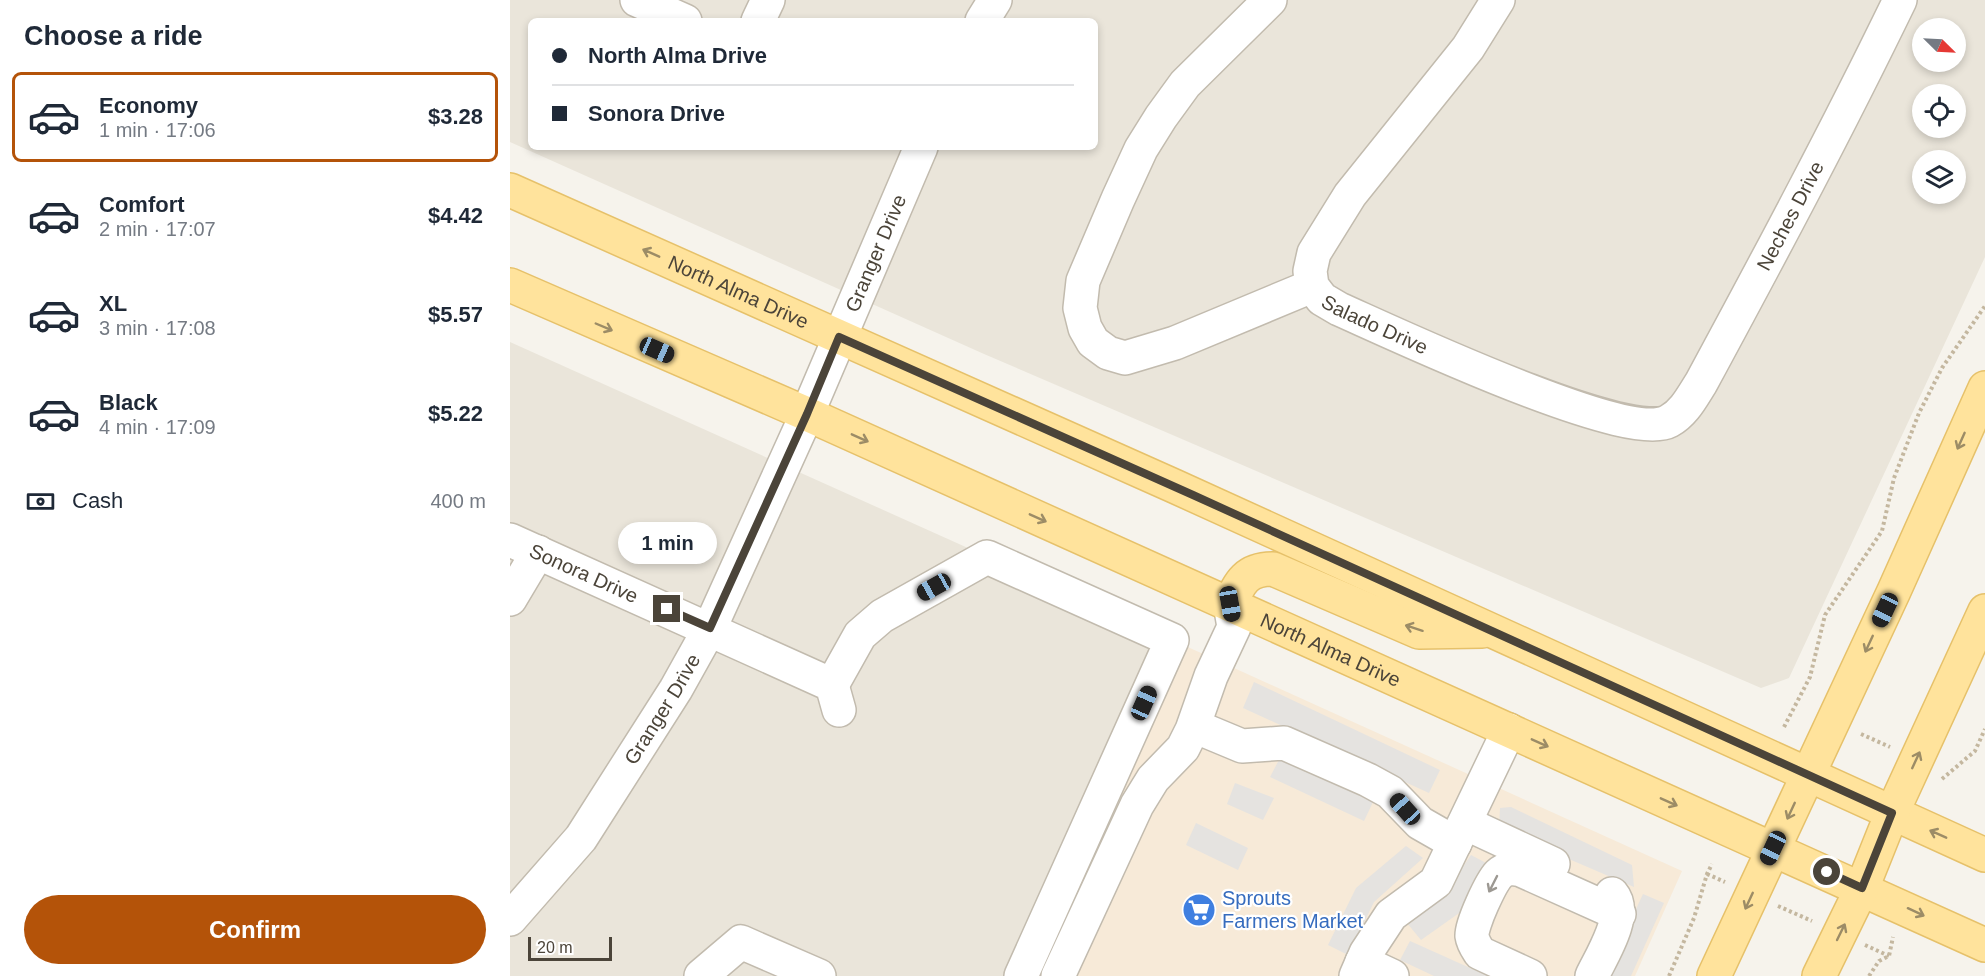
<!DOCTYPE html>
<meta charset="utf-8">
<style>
:root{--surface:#fff;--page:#f2f2f3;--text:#1f2937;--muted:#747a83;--line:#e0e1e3;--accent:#b45309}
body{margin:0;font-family:Helvetica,sans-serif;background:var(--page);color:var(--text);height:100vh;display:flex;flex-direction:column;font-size:22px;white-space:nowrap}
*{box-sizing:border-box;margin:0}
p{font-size:20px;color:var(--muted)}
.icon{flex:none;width:33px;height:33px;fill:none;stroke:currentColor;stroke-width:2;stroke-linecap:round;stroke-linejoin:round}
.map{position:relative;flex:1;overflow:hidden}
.side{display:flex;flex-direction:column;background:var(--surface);width:510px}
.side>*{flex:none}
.hud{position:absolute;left:18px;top:18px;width:570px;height:132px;border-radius:9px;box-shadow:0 3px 9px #0003;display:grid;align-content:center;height:132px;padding:0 24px;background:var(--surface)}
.needle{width:39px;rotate:114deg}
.buttons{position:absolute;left:1402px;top:18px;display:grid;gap:12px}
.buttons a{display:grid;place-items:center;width:54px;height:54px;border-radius:50%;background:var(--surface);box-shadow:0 3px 9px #0003;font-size:30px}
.scale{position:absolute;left:18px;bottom:15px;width:84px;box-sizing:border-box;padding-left:6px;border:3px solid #4b4439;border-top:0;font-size:16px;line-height:21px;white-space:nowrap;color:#4b4439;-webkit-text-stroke:4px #fff;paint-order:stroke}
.end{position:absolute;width:27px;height:27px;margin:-14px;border:8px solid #4b4439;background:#fff;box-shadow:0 0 0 3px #fff}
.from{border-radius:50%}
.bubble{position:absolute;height:42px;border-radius:21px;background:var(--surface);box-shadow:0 3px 9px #0003;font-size:20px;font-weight:700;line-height:42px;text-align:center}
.car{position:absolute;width:18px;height:36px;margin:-18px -9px;border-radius:8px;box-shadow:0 0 4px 2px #0007;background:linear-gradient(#222 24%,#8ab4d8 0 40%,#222 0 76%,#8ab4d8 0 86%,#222 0)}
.hud b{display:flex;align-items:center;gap:21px;height:57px;font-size:22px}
.hud b+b{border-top:2px solid var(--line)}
.hud i{width:15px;height:15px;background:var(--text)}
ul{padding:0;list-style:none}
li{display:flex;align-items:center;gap:18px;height:90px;margin:0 12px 9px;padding:0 12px;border:3px solid transparent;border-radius:9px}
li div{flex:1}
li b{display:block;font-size:22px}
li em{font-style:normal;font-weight:700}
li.active{border-color:var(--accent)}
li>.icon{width:54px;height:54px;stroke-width:1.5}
h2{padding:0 24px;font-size:27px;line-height:72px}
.pay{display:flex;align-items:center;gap:15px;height:66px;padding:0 24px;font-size:22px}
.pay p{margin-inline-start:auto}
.button{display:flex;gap:12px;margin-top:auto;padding:12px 24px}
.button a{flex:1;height:69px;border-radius:36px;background:var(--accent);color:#fff;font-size:24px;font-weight:700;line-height:69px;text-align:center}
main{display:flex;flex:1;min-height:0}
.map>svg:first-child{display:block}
.residential{fill:#eae5da;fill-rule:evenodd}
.commercial{fill:#f7ead8}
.parking{fill:#e5e3e0}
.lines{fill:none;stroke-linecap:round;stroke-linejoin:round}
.minor-casing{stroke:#c2bbae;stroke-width:36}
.major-casing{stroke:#e6c16a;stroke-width:36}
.path{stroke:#c4b79f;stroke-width:4;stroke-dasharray:3 3;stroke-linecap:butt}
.minor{stroke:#fff;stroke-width:33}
.major{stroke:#ffe39c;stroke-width:33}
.oneway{stroke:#9c8c66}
.oneway2{stroke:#9c9892}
.route{stroke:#4b4439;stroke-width:8}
.labels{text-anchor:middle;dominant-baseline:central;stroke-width:4.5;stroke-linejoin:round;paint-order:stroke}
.street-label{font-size:20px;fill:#4b4439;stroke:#fff}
.shop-label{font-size:20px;fill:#366cbe;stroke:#fff;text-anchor:start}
</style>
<main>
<section class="side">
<h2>Choose a ride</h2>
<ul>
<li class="active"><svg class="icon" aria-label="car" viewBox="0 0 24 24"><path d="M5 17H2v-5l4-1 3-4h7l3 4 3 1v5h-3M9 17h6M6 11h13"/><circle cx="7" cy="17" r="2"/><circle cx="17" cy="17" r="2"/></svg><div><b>Economy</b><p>1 min · 17:06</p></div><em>$3.28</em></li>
<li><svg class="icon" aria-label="car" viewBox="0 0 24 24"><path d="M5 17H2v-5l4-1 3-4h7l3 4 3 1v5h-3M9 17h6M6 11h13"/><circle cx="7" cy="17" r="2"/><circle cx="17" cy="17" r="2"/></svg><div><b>Comfort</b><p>2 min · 17:07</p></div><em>$4.42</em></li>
<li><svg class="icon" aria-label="car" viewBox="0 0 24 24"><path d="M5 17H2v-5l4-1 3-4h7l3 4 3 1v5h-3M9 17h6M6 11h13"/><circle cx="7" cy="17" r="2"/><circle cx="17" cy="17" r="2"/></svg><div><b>XL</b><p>3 min · 17:08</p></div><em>$5.57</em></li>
<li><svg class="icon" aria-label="car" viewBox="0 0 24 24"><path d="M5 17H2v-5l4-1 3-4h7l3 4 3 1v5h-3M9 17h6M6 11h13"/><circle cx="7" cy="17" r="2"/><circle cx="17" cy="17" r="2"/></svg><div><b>Black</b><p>4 min · 17:09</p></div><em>$5.22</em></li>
</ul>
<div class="pay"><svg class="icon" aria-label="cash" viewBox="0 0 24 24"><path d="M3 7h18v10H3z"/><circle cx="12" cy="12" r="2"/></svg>Cash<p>400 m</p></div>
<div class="button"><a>Confirm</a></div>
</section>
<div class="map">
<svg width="1475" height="976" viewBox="0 0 1475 976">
<rect width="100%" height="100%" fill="#f6f3ec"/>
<!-- residential -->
<g class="residential">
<path d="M 0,0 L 1475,0 L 1475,257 L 1279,678 L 1251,688 L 474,354 L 0,142 ZM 21,21 L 585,21 L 585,147 L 21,147 ZM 1413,28 L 1446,28 L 1446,62 L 1413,62 ZM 1413,94 L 1446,94 L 1446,128 L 1413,128 ZM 1413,160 L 1446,160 L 1446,194 L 1413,194 Z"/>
<polygon points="0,342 669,643 522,976 0,976"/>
</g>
<!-- commercial -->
<polygon class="commercial" points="669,643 1172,871 1125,976 522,976"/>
<!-- parking -->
<g class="parking">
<polygon points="744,682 930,770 919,793 733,708"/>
<polygon points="770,758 864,800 854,821 760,777"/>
<polygon points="725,783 764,798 753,820 717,804"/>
<polygon points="1001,807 1122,865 1124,887 989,829 990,808"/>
<polygon points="686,823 738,848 728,870 676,845"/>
<polygon points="896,846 913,858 864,902 838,955 818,945 846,888"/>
<polygon points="961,855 980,865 952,911 911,940 897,923 935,893"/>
<polygon points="1133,894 1154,903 1121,976 1095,976"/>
<polygon points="900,941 978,976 924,976 890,960"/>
</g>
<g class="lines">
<defs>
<g id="minor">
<polyline points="127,0 175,21"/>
<polyline points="760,0 675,84 651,117 631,149 608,199 573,281 570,308 575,328 583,342 598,353 615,358 665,343 802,286"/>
<path id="s1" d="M 988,0 L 958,48 L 840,195 L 804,253 L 800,271 L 802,286 L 812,299 L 829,309 C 879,331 1117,444 1159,421 C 1174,413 1182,397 1191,383 C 1259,257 1327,130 1390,0"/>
<polyline points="248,21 258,0"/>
<polyline points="472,21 485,0"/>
<path id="s2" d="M 0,540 L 322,685 L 329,710"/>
<polyline points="0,599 28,552"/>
<polyline points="322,685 350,635 372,616 477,557 662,640 511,976"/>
<polyline points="684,726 732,746 774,743 858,780 880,792 910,823 945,843"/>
<polyline points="955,823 1043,864"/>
<path id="s3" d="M 0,919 L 71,838 L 166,689 L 200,628 L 297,414 L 411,147"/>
<polyline points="852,962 882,976"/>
<polyline points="191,976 231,942 309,976"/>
<polyline points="548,976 627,805 643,779 673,748 682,730 701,676 724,627 720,604"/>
<polyline points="846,976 856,953 881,915 926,882 999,730"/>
<path d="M 1020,976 L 970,953 C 966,947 963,943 962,936 C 961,925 981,882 989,874 C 995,868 1004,868 1011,870 L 1109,914"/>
<path d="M 1082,976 C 1092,955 1119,914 1102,894"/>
</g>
<g id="major">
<path id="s4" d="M 0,190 L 664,486 L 1475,855"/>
<path id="s5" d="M 0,285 L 297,414 L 1475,945"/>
<path d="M 720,604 C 730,582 736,569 763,569 L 909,632 L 972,631"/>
<polyline points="1204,976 1384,591 1475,388"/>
<polyline points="1309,976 1352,888 1382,813 1475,611"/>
</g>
</defs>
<!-- minor casing -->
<use href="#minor" class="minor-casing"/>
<!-- major casing -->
<use href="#major" class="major-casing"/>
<!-- path -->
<g class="path">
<polyline points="1274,727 1300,677 1315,615 1372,531 1384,478 1409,413 1432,368 1475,306"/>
<polyline points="1351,734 1380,747"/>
<polyline points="1432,779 1465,751 1475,729"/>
<polyline points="1197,874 1215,882"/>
<polyline points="1268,906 1302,921"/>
<polyline points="1355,945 1379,956"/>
<polyline points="1159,976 1184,918 1197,874 1202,864"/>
<polyline points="1359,976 1369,961 1379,956 1383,937"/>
</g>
<!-- minor -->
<use href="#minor" class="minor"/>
<!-- major -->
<use href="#major" class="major"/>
</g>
<!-- one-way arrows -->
<defs><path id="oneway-shaft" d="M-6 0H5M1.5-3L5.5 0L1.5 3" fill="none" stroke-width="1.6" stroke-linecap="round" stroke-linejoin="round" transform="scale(1.5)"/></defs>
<g class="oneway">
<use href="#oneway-shaft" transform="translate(141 253) rotate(-156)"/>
<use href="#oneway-shaft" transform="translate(94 327) rotate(23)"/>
<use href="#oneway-shaft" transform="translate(350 438) rotate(24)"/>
<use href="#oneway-shaft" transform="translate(1451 441) rotate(114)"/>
<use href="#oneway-shaft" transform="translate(528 518) rotate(24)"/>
<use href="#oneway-shaft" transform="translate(904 628) rotate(-162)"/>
<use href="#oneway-shaft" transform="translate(1359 644) rotate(115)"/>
<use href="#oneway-shaft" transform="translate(1030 743) rotate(24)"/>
<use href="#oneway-shaft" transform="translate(1406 760) rotate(-65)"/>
<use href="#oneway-shaft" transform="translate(1159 802) rotate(24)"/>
<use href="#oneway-shaft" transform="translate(1281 811) rotate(115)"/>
<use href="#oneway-shaft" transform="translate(1428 834) rotate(-156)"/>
<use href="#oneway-shaft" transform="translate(1239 901) rotate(115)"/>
<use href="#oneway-shaft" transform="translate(1406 912) rotate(25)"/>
<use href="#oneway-shaft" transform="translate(1331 932) rotate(-64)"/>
</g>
<use class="oneway2" href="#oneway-shaft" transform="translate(983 884) rotate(117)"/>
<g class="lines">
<!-- route -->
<polyline class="route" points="157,609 200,628 297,414 329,337 683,495 1382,813 1352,888 1317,872"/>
</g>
<!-- icons -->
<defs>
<symbol id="supermarket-disc" viewBox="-11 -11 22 22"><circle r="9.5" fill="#3f7fe0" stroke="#fff"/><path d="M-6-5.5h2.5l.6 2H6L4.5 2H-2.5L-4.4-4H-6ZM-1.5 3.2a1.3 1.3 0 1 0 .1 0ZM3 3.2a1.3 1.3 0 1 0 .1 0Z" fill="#fff"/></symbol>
</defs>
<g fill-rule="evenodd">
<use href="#supermarket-disc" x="670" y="891" width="38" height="38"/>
</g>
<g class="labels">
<!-- street labels -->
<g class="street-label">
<text stroke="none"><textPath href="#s1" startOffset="975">Neches Drive</textPath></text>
<text stroke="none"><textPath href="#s3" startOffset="764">Granger Drive</textPath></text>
<text stroke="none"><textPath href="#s4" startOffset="250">North Alma Drive</textPath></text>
<text stroke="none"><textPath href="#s1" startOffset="422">Salado Drive</textPath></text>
<text stroke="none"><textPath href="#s2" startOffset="81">Sonora Drive</textPath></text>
<text stroke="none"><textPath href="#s5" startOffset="898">North Alma Drive</textPath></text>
<text stroke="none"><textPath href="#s3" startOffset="260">Granger Drive</textPath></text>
</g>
<!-- shop labels -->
<g class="shop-label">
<text x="712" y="898">Sprouts<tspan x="712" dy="23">Farmers Market</tspan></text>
</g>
</g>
</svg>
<div class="buttons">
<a><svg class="needle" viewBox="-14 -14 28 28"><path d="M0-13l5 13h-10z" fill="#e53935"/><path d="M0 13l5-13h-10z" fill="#747a83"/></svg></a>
<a><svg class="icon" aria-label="locate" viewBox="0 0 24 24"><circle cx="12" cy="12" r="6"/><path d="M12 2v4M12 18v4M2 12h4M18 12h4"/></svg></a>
<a><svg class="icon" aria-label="layers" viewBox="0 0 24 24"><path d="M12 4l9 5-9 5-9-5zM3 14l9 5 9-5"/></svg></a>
</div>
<div class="scale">20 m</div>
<i class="end from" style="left:1317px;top:872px"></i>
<i class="end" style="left:157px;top:609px"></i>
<div class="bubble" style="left:108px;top:522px;width:99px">1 min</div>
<i class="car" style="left:147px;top:350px;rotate:114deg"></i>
<i class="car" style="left:424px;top:587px;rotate:241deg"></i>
<i class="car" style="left:720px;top:604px;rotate:170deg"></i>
<i class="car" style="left:1375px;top:610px;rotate:205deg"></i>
<i class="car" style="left:634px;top:703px;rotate:24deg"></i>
<i class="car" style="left:895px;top:809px;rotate:318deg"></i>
<i class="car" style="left:1263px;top:848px;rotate:205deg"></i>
<div class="hud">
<b><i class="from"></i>North Alma Drive</b>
<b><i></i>Sonora Drive</b>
</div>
</div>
</main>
